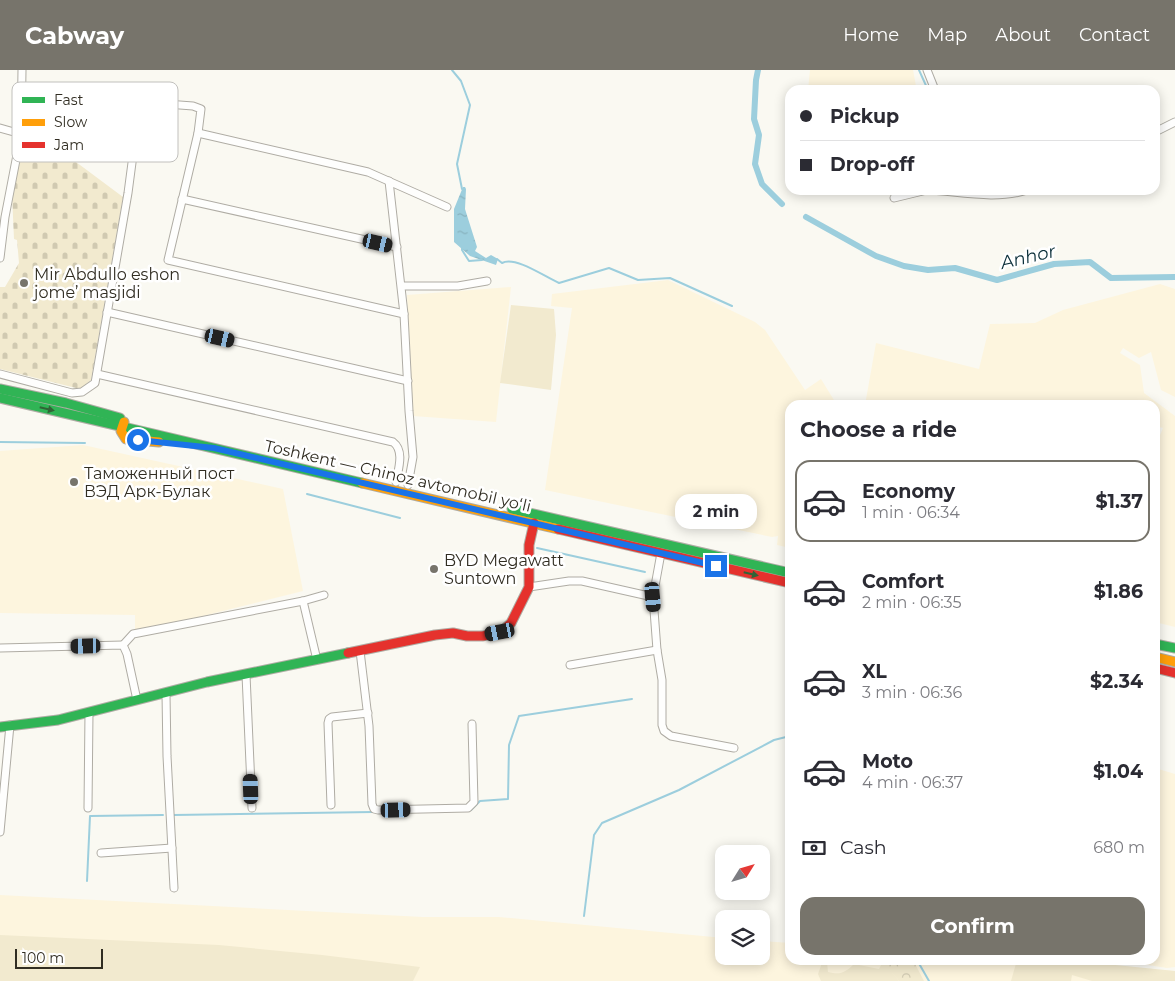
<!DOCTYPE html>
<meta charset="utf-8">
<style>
:root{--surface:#fff;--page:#f7f7f7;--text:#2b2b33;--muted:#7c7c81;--line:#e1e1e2;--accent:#77746b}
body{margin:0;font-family:Montserrat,sans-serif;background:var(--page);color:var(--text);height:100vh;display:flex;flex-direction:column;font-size:19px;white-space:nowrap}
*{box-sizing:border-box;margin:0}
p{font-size:16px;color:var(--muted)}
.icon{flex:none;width:28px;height:28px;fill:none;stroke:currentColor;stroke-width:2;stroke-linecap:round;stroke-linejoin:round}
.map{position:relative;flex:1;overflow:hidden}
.details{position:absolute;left:785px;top:330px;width:375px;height:565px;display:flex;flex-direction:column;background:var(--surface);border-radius:15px;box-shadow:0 2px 12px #0003}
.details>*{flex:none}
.top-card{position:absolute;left:785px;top:15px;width:375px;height:110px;border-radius:15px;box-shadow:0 2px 12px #0003;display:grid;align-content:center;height:110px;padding:0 15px;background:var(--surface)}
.needle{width:32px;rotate:53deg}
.controls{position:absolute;left:715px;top:775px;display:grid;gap:10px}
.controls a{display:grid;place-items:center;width:55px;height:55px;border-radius:10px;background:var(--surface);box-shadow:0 2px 12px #0003;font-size:25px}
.scale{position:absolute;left:15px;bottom:12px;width:88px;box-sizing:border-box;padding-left:5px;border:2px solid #312d22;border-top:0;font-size:14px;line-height:18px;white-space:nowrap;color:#312d22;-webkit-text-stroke:4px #fff;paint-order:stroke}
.end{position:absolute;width:22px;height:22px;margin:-11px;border:6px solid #1a73e8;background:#fff;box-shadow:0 0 0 2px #fff}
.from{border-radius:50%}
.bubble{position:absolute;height:35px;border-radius:15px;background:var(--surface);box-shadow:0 2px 12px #0003;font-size:16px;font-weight:700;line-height:35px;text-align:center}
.car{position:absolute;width:15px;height:30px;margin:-15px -8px;border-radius:6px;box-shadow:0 0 4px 1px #0007;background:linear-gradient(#222 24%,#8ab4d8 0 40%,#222 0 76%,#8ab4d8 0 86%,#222 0)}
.top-card b{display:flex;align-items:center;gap:18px;height:48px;font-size:19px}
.top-card b+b{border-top:1px solid var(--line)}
.top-card i{width:12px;height:12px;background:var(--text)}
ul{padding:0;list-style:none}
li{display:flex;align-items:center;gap:15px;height:82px;margin:0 10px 8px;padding:0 5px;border:2px solid transparent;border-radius:15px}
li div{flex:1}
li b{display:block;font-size:19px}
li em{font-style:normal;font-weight:700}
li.on{border-color:var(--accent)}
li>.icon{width:45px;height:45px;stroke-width:1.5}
h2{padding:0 15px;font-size:22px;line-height:60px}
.pay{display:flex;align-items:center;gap:12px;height:55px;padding:0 15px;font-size:19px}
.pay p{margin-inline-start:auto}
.primary-button{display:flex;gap:10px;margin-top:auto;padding:10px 15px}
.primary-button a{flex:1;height:58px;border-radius:15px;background:var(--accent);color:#fff;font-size:20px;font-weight:700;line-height:58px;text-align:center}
header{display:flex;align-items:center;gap:30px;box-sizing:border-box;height:70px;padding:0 25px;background:var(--accent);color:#fff}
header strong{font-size:24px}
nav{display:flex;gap:28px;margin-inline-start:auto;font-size:18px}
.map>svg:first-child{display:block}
.built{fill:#fdf5de}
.grass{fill:#f2eacf}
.forest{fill:url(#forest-crowns)}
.cemetery{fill:url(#cemetery-stones)}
.water{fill:url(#water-ripples)}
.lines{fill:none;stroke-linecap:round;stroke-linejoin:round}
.stream{stroke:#9ccedd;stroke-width:2}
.canal{stroke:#9ccedd;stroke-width:6}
.street-casing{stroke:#afaca4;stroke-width:9}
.fast-casing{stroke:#afaca4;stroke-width:11}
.slow-casing{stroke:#afaca4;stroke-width:11}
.jam-casing{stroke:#afaca4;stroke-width:11}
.street{stroke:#fefefd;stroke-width:7}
.fast{stroke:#30b455;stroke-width:9}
.slow{stroke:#ff9f0a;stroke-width:9}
.jam{stroke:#e5322d;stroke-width:9}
.oneway{fill:#316336}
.route{stroke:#1a73e8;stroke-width:6}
.poi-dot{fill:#77746b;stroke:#fff;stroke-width:2}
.labels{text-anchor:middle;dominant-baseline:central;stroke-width:5;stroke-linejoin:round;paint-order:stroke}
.poi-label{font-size:16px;fill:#312d22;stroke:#fff;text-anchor:start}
.street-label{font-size:16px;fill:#312d22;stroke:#fff}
.water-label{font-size:18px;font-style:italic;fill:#0a2e39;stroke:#fff}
.key{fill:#fff;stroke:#c1c0bd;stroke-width:1}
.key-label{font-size:14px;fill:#312d22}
</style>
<header>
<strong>Cabway</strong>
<nav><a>Home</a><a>Map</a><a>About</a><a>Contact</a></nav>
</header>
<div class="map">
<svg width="1175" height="911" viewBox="0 0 1175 911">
<defs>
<pattern id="forest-crowns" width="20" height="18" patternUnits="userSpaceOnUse" patternTransform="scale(1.25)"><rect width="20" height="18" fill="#f2eacf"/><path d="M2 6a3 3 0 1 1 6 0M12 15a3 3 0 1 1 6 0" fill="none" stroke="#d0c9b1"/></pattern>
<pattern id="cemetery-stones" width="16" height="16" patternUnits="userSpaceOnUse" patternTransform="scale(1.25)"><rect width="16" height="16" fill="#f2eacf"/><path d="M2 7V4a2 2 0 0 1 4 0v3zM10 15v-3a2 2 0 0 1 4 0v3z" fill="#d0c9b1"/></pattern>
<pattern id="water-ripples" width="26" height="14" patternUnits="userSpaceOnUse" patternTransform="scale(1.25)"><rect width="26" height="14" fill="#9ccedd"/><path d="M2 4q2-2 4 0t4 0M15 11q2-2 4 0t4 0" fill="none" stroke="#87b1bd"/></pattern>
</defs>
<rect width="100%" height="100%" fill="#faf9f2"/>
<!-- built -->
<g class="built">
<polygon points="810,0 913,0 916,16 892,20 808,20"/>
<polygon points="668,210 755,252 765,260 805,320 821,309 837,335 790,335 790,478 777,475 778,466 772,467 545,420 572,238 551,236 552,224"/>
<polygon points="1160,214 1175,219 1175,327 1161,320 1151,282 1139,288 1123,278 1120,283 1140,295 1144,323 1175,346 1175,557 1155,552 1155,377 1163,358 1155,356 1155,335 865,335 876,273 979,299 990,254 1035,253 1063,240"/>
<polygon points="511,217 496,352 413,346 407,225"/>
<polygon points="83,375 283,419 303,521 135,563 135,545 0,543 0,381"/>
<polygon points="1155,698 1175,704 1175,897 1167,898 1116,890 1155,890"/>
<polygon points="0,825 423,847 499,847 724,868 724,886 761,886 761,871 790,873 790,890 998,890 1018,893 1175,901 1175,911 0,911"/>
</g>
<!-- grass -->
<g class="grass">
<polygon points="511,235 554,239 556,265 551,320 500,313"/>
<polygon points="0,865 219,875 322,885 420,897 413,911 0,911"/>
<path d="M 823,890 L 829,890 L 827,892 L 828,902 C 840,905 845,903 854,894 L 879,899 L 883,891 L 899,911 L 821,911 L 818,904 Z"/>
<polygon points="1017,890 1066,890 1175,901 1175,911 1092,911 1072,905 1071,911 1011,911"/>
</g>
<!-- forest -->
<polygon class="forest" points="881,890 913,890 924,911 899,911"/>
<!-- cemetery -->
<polygon class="cemetery" points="25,70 72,89 123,127 91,310 80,319 0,299 0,217 5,217 19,193 17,170 14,169 12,125"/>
<!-- water -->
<polygon class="water" points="463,117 465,117 466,119 465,139 477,177 475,181 486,188 491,185 498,189 496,195 470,186 454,172 454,139"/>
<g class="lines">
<!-- stream -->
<g class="stream">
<polyline points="452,0 461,11 470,35 457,94 462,119"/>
<polyline points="919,0 928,20"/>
<polyline points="462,176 462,180 469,191 482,190"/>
<path d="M 497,189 L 502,193 C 516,186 545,207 559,213 L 609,198 L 638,210 L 670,208 L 732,236"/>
<polyline points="0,372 85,373"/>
<polyline points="307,424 400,448"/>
<polyline points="537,478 645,502"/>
<polyline points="468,740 471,740 480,731 508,729 509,675 519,646 632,629"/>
<polyline points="174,745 373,742"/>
<polyline points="87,811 90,746 163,745"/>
<polyline points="584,846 594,765 602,753 679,720 774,670 790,666"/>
<polyline points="917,890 929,911"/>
</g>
<!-- canal -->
<g class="canal">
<polyline points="758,0 756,10 754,49 759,65 755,94 762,114 782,134"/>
<polyline points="806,147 876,186 904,196 928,200 955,198 997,210 1054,194 1090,192 1111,208 1175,207"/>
</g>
<defs>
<g id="street">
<polyline points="927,0 935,20"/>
<polyline points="22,17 140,32 193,36 201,39 198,63 168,190 404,244"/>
<polyline points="0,58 21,64"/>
<polyline points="1155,62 1175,52"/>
<polyline points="198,63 368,102 447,137"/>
<polyline points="389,111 404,244 409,341 413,387 408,415"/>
<path d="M 930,120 C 961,122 997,130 1027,120"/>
<polyline points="894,128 927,120"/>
<polyline points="182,129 397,177"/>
<polyline points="0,188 5,147 21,64 22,0"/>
<polyline points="402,216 458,216 487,211"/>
<polyline points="107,242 408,311"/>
<polyline points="0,304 72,323 82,322 95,313 128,123 140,32"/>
<path d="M 97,304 L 393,372 C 405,381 398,400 396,412"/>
<polyline points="661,483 653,527 657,580 662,610 662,655 664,661 671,666 734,678"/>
<polyline points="529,517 569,511 582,511 653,527"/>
<polyline points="303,531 317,590"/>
<polyline points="123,575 133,564 303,531 324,525"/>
<polyline points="0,578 123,575 127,584 137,630"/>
<polyline points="360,581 369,656 372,734 374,739 378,740 468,738 474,732 472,654"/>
<polyline points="570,595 657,580"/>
<polyline points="246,605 252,738"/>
<polyline points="166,624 167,686 174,818"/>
<polyline points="331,735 328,653 329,649 332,647 368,643"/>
<polyline points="88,738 89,643"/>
<polyline points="0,762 10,655"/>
<polyline points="101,783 172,778"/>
</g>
<g id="fast">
<polyline points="0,319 66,333 120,348"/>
<polyline points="0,328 362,413"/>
<polyline points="512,439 790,503"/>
<polyline points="1155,574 1175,578"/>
<polyline points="0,657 58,650 207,612 348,583"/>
</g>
<g id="slow">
<polyline points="124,352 121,361 126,369 159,372"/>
<polyline points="362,413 558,459"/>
<polyline points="1155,587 1175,592"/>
</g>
<g id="jam">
<polyline points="558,459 790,513"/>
<polyline points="348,583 435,565 453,563 467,566 483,566 501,562 511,553 529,517 529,475 534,453"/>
<polyline points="1155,598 1175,603"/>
</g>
</defs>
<!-- street casing -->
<use href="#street" class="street-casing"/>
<!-- fast casing -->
<use href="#fast" class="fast-casing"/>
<!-- slow casing -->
<use href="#slow" class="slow-casing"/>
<!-- jam casing -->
<use href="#jam" class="jam-casing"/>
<!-- street -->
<use href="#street" class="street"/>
<!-- fast -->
<use href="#fast" class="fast"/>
<!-- slow -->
<use href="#slow" class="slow"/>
<!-- jam -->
<use href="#jam" class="jam"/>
</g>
<!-- one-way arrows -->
<defs><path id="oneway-solid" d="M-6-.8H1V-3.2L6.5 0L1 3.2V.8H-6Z" transform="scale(1.25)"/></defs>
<g class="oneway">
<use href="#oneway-solid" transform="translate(47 339) rotate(13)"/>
<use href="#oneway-solid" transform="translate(751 504) rotate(13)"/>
</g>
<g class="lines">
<!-- route -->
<polyline class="route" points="138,370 214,378 716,496"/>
</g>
<!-- markers -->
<g class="poi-dot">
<circle cx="24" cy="213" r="5"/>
<circle cx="74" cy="412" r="5"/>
<circle cx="434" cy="499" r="5"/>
</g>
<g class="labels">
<!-- poi labels -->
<g class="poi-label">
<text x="34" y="204">Mir Abdullo eshon<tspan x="34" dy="18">jome’ masjidi</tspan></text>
<text x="84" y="403">Таможенный пост<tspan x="84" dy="18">ВЭД Арк-Булак</tspan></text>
<text x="444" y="490">BYD Megawatt<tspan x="444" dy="18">Suntown</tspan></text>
</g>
<!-- street labels -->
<g class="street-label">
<text transform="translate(398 406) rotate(13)">Toshkent — Chinoz avtomobil yoʻli</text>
</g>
<!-- water labels -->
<g class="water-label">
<text transform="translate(1028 187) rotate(-13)">Anhor</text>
</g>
</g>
<!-- legend -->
<rect x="12" y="12" width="166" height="80" rx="8" class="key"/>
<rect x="22" y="27" width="23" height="6" fill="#30b455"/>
<rect x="22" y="49" width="23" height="7" fill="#ff9f0a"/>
<rect x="22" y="72" width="23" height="6" fill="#e5322d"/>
<g class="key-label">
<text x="54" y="35">Fast</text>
<text x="54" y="57">Slow</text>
<text x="54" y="80">Jam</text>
</g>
</svg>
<div class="controls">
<a><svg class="needle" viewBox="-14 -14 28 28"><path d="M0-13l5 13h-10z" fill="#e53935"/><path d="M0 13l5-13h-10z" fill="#7c7c81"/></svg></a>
<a><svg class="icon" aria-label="layers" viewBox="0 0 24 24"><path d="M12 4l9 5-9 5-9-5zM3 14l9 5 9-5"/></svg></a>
</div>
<div class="scale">100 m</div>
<i class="end from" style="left:138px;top:370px"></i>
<i class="end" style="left:716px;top:496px"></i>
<div class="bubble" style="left:675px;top:424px;width:82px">2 min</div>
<i class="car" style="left:378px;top:173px;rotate:103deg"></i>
<i class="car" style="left:220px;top:268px;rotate:103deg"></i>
<i class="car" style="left:653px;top:527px;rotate:175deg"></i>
<i class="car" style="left:500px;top:562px;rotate:259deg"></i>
<i class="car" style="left:86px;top:576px;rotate:269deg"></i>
<i class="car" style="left:251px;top:719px;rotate:358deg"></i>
<i class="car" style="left:396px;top:740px;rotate:88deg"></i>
<div class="top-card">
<b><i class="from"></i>Pickup</b>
<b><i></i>Drop-off</b>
</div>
<section class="details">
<h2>Choose a ride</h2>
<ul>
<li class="on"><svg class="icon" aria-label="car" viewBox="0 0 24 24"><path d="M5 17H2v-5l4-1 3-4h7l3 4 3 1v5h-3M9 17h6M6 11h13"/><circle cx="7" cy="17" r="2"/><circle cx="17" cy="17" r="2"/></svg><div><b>Economy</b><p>1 min · 06:34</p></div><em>$1.37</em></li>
<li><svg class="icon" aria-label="car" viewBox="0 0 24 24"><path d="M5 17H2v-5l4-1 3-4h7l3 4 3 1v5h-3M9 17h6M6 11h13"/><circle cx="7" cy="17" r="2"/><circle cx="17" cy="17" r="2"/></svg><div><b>Comfort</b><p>2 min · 06:35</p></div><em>$1.86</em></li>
<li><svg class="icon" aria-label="car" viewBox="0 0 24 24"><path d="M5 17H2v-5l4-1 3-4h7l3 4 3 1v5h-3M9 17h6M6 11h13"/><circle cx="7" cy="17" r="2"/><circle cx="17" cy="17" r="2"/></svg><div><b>XL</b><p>3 min · 06:36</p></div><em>$2.34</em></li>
<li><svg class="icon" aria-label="car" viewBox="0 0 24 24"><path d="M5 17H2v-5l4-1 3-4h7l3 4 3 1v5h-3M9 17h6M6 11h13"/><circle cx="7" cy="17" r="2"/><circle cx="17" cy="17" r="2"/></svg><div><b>Moto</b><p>4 min · 06:37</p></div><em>$1.04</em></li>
</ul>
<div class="pay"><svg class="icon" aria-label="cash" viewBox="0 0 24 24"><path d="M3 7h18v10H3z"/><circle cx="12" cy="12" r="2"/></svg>Cash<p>680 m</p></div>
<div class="primary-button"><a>Confirm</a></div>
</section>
</div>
